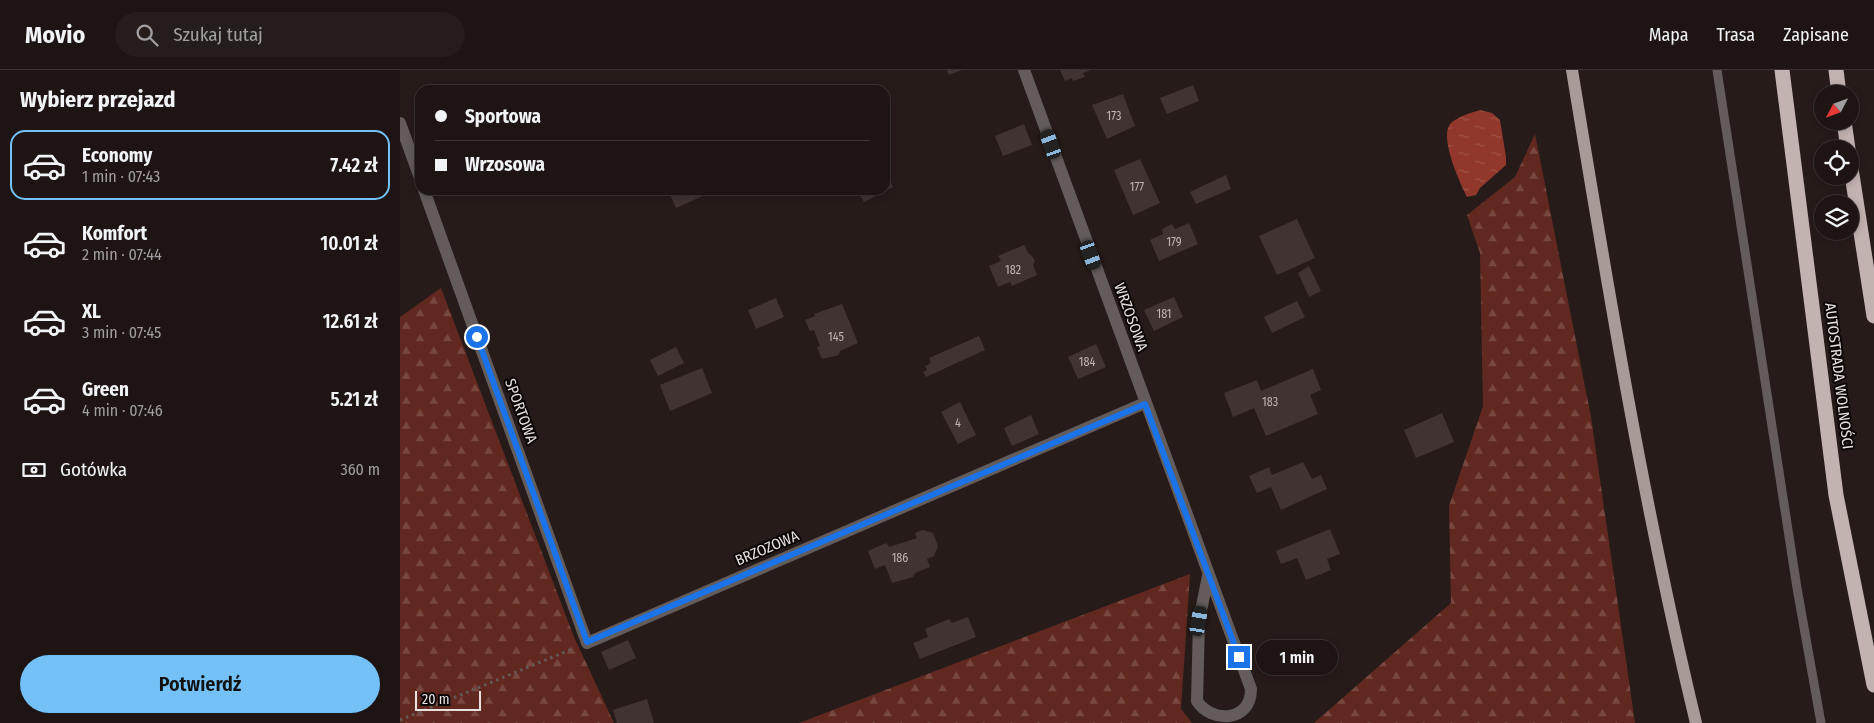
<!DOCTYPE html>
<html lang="pl">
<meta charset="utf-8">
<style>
:root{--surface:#1d1413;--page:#251d1c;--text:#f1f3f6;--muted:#a09ea0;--line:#3b3333;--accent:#73c1f6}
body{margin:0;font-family:"Fira Sans Condensed",sans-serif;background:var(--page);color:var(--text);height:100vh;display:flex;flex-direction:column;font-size:19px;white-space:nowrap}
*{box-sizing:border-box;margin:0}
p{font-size:16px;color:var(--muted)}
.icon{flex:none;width:28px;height:28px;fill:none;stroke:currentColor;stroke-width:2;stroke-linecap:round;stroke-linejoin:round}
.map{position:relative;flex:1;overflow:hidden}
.details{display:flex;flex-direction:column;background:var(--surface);width:400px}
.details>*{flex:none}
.guide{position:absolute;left:15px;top:15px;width:475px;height:110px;border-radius:15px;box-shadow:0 2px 8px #0003,0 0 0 1px var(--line);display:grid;align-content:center;height:110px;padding:0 20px;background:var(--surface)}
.needle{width:32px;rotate:229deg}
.fabs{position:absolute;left:1414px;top:15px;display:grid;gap:10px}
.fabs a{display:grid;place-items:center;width:45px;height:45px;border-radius:50%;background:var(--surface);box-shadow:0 2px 8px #0003,0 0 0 1px var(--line);font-size:25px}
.scale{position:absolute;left:15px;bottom:12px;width:66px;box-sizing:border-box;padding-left:5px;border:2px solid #eae2e0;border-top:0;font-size:14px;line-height:18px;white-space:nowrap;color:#eae2e0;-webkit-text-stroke:4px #0c0707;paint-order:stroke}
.end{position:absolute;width:22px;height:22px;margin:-11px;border:6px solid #1a73e8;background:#fff;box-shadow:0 0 0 2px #fff}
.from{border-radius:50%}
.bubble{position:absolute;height:35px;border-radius:18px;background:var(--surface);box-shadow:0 2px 8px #0003,0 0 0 1px var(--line);font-size:16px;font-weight:600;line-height:35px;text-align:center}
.car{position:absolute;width:15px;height:30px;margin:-15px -8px;border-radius:6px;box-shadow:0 0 4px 1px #0007;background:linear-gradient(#222 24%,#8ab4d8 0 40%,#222 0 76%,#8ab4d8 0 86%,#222 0)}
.guide b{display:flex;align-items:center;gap:18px;height:48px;font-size:19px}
.guide b+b{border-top:1px solid var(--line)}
.guide i{width:12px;height:12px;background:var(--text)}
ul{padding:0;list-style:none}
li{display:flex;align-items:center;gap:15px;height:70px;margin:0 10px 8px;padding:0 10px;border:2px solid transparent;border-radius:15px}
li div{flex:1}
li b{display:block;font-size:19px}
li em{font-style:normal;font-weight:600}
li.current{border-color:var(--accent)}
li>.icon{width:45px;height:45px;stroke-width:1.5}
h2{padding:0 20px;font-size:22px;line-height:60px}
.pay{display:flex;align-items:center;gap:12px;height:55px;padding:0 20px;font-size:19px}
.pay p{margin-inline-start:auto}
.cta{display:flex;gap:10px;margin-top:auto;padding:10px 20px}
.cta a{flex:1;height:58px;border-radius:30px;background:var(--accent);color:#111;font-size:20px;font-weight:600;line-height:58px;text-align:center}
header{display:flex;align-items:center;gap:30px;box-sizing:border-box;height:70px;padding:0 25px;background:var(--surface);border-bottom:1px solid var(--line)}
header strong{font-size:24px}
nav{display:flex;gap:28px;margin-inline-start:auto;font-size:18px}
.search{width:350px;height:45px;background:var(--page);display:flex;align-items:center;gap:12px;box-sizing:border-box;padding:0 18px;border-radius:28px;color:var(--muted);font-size:19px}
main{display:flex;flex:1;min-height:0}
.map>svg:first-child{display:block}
.forest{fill:url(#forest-firs)}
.water{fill:url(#water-ripples)}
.building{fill:#403331}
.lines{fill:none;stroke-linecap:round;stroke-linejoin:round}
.path{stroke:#645a58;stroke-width:3;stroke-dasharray:2.5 4;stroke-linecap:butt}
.service{stroke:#635c5b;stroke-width:9}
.minor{stroke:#635c5b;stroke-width:12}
.primary{stroke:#a79a97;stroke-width:12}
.motorway{stroke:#c2b2b0;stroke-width:15}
.route{stroke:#1a73e8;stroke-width:6}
.labels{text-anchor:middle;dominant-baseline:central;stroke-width:4;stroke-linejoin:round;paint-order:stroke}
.number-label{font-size:12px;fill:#c0b6b4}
.street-label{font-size:15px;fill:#eae2e0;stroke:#0c0707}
</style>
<header>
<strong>Movio</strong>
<div class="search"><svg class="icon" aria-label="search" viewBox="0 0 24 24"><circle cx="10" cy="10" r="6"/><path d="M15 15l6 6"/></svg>Szukaj tutaj</div>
<nav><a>Mapa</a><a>Trasa</a><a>Zapisane</a></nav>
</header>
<main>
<section class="details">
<h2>Wybierz przejazd</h2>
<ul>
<li class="current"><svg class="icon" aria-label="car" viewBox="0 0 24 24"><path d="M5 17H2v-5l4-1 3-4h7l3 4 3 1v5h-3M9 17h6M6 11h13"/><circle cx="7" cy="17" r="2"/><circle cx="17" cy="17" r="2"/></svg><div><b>Economy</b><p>1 min · 07:43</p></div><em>7.42 zł</em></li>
<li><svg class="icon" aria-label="car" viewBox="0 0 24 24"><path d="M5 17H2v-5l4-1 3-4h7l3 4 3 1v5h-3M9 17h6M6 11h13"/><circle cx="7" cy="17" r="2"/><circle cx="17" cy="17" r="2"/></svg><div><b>Komfort</b><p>2 min · 07:44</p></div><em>10.01 zł</em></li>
<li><svg class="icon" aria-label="car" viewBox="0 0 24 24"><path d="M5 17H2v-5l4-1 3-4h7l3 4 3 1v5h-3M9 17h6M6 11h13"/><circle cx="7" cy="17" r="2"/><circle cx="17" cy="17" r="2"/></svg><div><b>XL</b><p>3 min · 07:45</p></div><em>12.61 zł</em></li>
<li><svg class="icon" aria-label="car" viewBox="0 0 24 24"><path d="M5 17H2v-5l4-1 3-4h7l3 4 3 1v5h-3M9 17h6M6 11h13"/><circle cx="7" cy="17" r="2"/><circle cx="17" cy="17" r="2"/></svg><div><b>Green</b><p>4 min · 07:46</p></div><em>5.21 zł</em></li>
</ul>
<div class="pay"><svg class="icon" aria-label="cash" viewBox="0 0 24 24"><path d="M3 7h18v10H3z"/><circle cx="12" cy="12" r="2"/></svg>Gotówka<p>360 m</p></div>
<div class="cta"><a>Potwierdź</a></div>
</section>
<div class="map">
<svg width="1474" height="653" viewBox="0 0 1474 653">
<defs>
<pattern id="forest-firs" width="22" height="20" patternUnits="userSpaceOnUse" patternTransform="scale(1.25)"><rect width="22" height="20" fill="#61281f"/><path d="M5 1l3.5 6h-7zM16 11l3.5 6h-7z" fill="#78473f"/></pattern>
<pattern id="water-ripples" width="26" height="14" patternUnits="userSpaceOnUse" patternTransform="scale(1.25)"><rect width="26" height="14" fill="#91372b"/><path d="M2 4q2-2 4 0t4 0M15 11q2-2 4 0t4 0" fill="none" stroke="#a15449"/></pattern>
</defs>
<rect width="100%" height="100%" fill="#271b19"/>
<!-- forest -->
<g class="forest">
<polygon points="1135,64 1191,347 1235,653 914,653 1051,533 1049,436 1083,336 1080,183 1067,145 1115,107"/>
<polygon points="41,218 174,567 214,653 0,653 0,247"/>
<polygon points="790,504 781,639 792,653 399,653"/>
</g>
<!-- water -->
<path class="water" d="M 1080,40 L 1092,43 L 1100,50 L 1106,87 L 1106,95 L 1080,118 L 1076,125 L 1067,127 C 1060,113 1038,65 1051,53 C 1059,46 1071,43 1080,40 Z"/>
<!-- building -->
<g class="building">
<polygon points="547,0 562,0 549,5"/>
<polygon points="660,0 691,0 683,3 685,7 673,11 672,8 665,11"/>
<polygon points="793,15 799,31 767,44 760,28"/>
<polygon points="723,24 735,56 707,69 692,35"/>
<polygon points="624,54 632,75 603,86 595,66"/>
<polygon points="740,89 760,133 733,145 714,100"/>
<polygon points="826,105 831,119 796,134 790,122"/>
<polygon points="488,106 493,117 464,132 458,122 461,120 485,120 485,107"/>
<polygon points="268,120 300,120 303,126 276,138"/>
<polygon points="897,149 915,188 877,205 859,166"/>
<polygon points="789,153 798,174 759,191 750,170 763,164 762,159 772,154 775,159"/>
<polygon points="624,175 629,184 632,186 635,191 633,195 637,205 612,216 610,212 598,217 589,196 601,191 598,186"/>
<polygon points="909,196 921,221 909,227 898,203"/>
<polygon points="774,227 783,247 754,261 744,240"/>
<polygon points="376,228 384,247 356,259 348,240"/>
<polygon points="897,231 905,247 872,263 864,247"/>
<polygon points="442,234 458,273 440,281 439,285 422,289 417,277 420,276 414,260 410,261 405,250 415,246 414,244"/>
<polygon points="579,266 585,280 526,307 523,302 527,300 525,296 531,293 529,288"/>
<polygon points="696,274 706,297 678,309 668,287"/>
<polygon points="276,277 284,293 258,306 250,290"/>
<polygon points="302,298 312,323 270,341 260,315"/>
<polygon points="913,299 921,320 910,325 918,344 866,366 854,338 833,347 824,323 857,310 861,321"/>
<polygon points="560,332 576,365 558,374 541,342"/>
<polygon points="1042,343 1054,372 1016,388 1004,360"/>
<polygon points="631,345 639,364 612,376 604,358"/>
<polygon points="903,392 912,409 921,405 927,419 881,440 871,417 857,423 849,406 869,397 872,405"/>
<polygon points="930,459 940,484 927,489 931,500 906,510 897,488 881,494 876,481"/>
<polygon points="523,460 533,463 538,476 534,486 527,489 530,497 515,503 513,507 492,513 485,495 475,499 468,481 486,473 489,477 517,468 515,463"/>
<polygon points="568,547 576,567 520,589 513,573 528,567 525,559 549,549 552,553"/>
<polygon points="228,570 236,588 209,600 201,582"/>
<polygon points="247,629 254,653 217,653 213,640"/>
</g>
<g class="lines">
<!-- path -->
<polyline class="path" points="0,650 172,579"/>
<!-- service -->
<polyline class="service" points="1317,0 1397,518 1421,653"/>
<!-- minor -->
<g class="minor">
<path d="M 624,0 L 851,619 C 851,653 811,653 797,631 L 799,551 L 808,506"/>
<polyline points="0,53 20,108"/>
<polyline points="24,120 187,573 745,333"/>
</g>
<!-- primary -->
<path class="primary" d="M 1172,0 C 1208,219 1244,438 1296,653"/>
<!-- motorway -->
<g class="motorway">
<polyline points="1382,0 1436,425 1474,615"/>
<polyline points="1436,0 1439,24"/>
<polyline points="1444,51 1448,79"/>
<polyline points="1450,92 1474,246"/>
</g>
</g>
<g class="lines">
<!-- route -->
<polyline class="route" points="77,267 187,572 745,334 839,587"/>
</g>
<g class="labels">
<!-- number labels -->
<g class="number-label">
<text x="714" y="46">173</text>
<text x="737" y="117">177</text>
<text x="774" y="172">179</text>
<text x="613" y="200">182</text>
<text x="764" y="244">181</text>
<text x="436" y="267">145</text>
<text x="687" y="292">184</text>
<text x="870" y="332">183</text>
<text x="558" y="353">4</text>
<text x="500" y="488">186</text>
</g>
<!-- street labels -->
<g class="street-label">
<text transform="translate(731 247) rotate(70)">WRZOSOWA</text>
<text transform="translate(1439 306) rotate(83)">AUTOSTRADA WOLNOŚCI</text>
<text transform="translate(121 341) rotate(70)">SPORTOWA</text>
<text transform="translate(367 478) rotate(-23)">BRZOZOWA</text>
</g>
</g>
</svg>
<div class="fabs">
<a><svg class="needle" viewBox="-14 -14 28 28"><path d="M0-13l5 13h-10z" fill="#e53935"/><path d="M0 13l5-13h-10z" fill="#a09ea0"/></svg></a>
<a><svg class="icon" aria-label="locate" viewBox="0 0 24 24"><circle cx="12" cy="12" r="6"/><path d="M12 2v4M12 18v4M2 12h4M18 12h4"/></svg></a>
<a><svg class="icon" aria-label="layers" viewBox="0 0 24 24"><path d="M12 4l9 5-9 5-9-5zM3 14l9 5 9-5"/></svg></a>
</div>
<div class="scale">20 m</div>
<i class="end from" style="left:77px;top:267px"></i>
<i class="end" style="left:839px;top:587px"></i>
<div class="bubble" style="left:856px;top:570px;width:82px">1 min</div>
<i class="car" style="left:651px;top:74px;rotate:340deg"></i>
<i class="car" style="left:691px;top:185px;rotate:160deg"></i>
<i class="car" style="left:799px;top:551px;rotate:10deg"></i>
<div class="guide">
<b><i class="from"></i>Sportowa</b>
<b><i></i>Wrzosowa</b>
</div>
</div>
</main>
